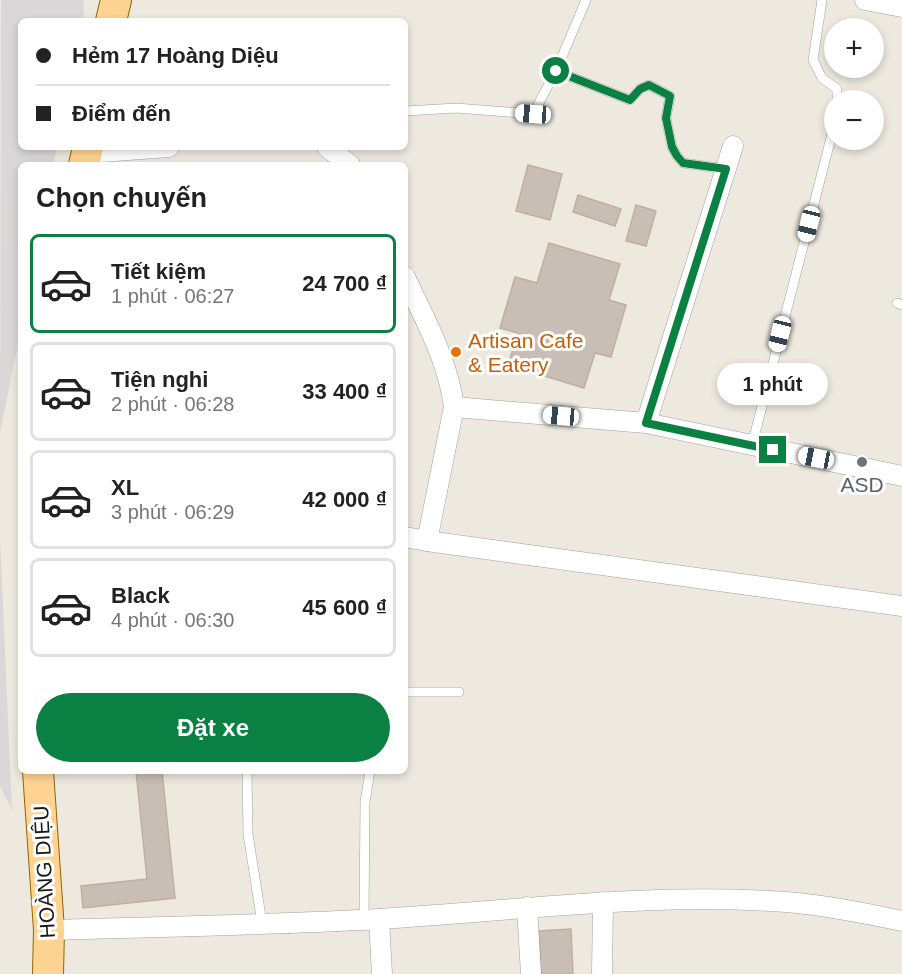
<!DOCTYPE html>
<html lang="vi">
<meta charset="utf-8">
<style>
:root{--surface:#fff;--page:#f2f2f2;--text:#222;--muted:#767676;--line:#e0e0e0;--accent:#0b8043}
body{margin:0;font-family:Helvetica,sans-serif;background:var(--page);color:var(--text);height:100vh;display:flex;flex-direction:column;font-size:22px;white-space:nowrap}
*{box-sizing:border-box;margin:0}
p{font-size:20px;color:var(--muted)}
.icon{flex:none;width:33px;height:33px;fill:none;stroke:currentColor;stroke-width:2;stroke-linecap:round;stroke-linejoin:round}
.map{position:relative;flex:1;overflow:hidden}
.side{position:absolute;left:18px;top:162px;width:390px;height:612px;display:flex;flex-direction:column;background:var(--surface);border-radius:9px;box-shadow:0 3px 9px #0003}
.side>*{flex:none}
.guide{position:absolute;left:18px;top:18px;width:390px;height:132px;border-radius:9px;box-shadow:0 3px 9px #0003;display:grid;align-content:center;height:132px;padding:0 18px;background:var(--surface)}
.fabs{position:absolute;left:824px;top:18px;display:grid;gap:12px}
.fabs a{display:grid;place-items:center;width:60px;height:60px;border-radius:50%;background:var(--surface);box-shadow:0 3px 9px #0003;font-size:30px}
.end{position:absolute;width:27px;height:27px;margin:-14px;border:8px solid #0b8043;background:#fff;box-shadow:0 0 0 3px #fff}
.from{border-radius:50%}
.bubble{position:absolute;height:42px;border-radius:21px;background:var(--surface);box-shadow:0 3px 9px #0003;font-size:20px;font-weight:800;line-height:42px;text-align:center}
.car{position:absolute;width:18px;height:36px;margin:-18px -9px;border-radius:8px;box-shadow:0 0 4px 2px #0007;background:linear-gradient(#fff 24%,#345 0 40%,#fff 0 76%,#345 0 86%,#fff 0)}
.guide b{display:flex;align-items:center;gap:21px;height:57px;font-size:22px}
.guide b+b{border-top:2px solid var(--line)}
.guide i{width:15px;height:15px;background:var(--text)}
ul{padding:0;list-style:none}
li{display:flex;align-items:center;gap:18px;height:99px;margin:0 12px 9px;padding:0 6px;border:3px solid var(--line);border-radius:9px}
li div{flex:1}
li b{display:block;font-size:22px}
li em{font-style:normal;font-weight:800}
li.active{border-color:var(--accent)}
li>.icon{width:54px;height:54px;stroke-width:1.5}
h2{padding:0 18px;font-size:27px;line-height:72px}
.button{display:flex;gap:12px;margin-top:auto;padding:12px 18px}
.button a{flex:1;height:69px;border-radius:36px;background:var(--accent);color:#fff;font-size:24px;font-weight:800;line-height:69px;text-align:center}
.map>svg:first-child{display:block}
.residential{fill:#d9d7d7}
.building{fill:#c9beb5;stroke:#c0afa0;stroke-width:1.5}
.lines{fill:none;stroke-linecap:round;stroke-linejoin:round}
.service-casing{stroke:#a1a1a1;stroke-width:10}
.minor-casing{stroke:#a1a1a1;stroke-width:21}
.primary-casing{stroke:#916500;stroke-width:32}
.service{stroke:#fff;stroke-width:9}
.minor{stroke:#fff;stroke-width:20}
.primary{stroke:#ffd392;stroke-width:30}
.route{stroke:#0b8043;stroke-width:8}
.food-dot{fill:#e8710a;stroke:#fff;stroke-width:2}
.worship-dot{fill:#6b7280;stroke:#fff;stroke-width:2}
.labels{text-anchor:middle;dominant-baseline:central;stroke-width:6;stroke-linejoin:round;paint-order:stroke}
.food-label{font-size:21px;fill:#c56008;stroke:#fff;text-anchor:start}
.worship-label{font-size:21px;fill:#5b616d;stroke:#fff}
.street-label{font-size:21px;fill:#1a1a1a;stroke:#fff}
</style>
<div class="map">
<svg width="902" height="974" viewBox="0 0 902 974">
<rect width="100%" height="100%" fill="#ede9df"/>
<!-- residential -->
<g class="residential">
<polygon points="1,0 83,0 84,11 82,21 21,21 21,147 57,147 53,165 21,165 21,328 0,433"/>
<polygon points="0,538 12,810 0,786"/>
</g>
<!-- building -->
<g class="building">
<polygon points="528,165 562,174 550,220 516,211"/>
<polygon points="578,195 621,209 615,226 573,212"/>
<polygon points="636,205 656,211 646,246 626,241"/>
<polygon points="549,243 620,264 609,300 626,305 611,357 595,353 584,388 508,365 518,333 500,328 515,277 537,283"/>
<polygon points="136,771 162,771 175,898 83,908 81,886 147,879"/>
<polygon points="571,929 573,974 541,974 539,931"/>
</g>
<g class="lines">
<defs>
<g id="service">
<polyline points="822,0 813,60 822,78 837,89 837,100"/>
<polyline points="556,71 630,100 640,89 649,85 670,96 666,118 672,147 677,156 683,163 726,169"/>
<polyline points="405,111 456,108 533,114 556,71 586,0"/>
<polyline points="897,303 902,305"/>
<polyline points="752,445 834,126"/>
<polyline points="405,692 459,692"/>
<polyline points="247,771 248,834 262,923"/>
<polyline points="364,919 365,802 370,771"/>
</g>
<g id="minor">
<polyline points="865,0 902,7"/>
<polyline points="327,147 350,165"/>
<polyline points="87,153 169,147"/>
<path d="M 405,277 C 425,320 448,360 454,407"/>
<polyline points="646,423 733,146"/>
<polyline points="405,537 427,541 454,407 646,423 902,476"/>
<polyline points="427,541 902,606"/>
<polyline points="527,907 531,974"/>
<polyline points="379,919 382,974"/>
<path d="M 49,930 C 159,927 269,925 379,919 C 514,911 650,892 786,902 C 825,905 864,913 902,921"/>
<polyline points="602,974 603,902"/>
</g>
<g id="primary">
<polyline points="111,21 116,0"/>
<polyline points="84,165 88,147"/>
<polyline points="38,771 49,930 48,974"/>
</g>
</defs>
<!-- service casing -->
<use href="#service" class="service-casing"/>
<!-- minor casing -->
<use href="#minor" class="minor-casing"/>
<!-- primary casing -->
<use href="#primary" class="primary-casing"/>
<!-- service -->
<use href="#service" class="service"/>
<!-- minor -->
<use href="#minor" class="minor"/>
<!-- primary -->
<use href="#primary" class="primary"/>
</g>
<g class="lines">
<!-- route -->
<polyline class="route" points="556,71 630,100 640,89 649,85 670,96 666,118 672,147 677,156 683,163 726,169 646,423 773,450"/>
</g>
<!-- markers -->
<circle class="food-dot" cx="456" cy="352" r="6"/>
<circle class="worship-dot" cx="862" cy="462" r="6"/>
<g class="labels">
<!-- food labels -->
<g class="food-label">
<text x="468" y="340">Artisan Cafe<tspan x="468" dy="24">&amp; Eatery</tspan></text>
</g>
<!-- worship labels -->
<g class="worship-label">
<text x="862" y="484">ASD</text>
</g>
<!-- street labels -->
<g class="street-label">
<text transform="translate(44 872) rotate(-93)">HOÀNG DIỆU</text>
</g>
</g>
</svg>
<div class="fabs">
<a>+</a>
<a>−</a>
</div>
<i class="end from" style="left:556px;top:71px"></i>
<i class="end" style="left:773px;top:450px"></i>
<div class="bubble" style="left:717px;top:363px;width:111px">1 phút</div>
<i class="car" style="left:533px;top:114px;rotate:274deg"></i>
<i class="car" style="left:809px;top:224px;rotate:194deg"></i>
<i class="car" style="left:780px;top:334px;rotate:194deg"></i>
<i class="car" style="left:561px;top:416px;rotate:275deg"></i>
<i class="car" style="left:816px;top:458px;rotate:281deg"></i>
<div class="guide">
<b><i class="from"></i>Hẻm 17 Hoàng Diệu</b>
<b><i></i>Điểm đến</b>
</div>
<section class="side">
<h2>Chọn chuyến</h2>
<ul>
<li class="active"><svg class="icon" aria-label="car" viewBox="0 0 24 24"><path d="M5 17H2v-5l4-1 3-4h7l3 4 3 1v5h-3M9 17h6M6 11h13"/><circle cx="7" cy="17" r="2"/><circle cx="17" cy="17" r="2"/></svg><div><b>Tiết kiệm</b><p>1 phút · 06:27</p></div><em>24 700 ₫</em></li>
<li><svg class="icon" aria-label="car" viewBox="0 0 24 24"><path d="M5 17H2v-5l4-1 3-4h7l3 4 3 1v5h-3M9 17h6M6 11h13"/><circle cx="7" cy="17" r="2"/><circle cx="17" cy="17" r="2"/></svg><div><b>Tiện nghi</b><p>2 phút · 06:28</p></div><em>33 400 ₫</em></li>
<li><svg class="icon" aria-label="car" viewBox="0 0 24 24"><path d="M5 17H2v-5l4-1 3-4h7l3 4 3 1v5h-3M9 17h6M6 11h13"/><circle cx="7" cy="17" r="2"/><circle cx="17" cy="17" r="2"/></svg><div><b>XL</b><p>3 phút · 06:29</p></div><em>42 000 ₫</em></li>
<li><svg class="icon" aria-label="car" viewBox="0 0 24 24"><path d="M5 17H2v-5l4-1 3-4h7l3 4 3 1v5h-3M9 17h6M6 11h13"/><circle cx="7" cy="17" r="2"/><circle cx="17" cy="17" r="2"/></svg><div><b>Black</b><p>4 phút · 06:30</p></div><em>45 600 ₫</em></li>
</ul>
<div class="button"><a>Đặt xe</a></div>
</section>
</div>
